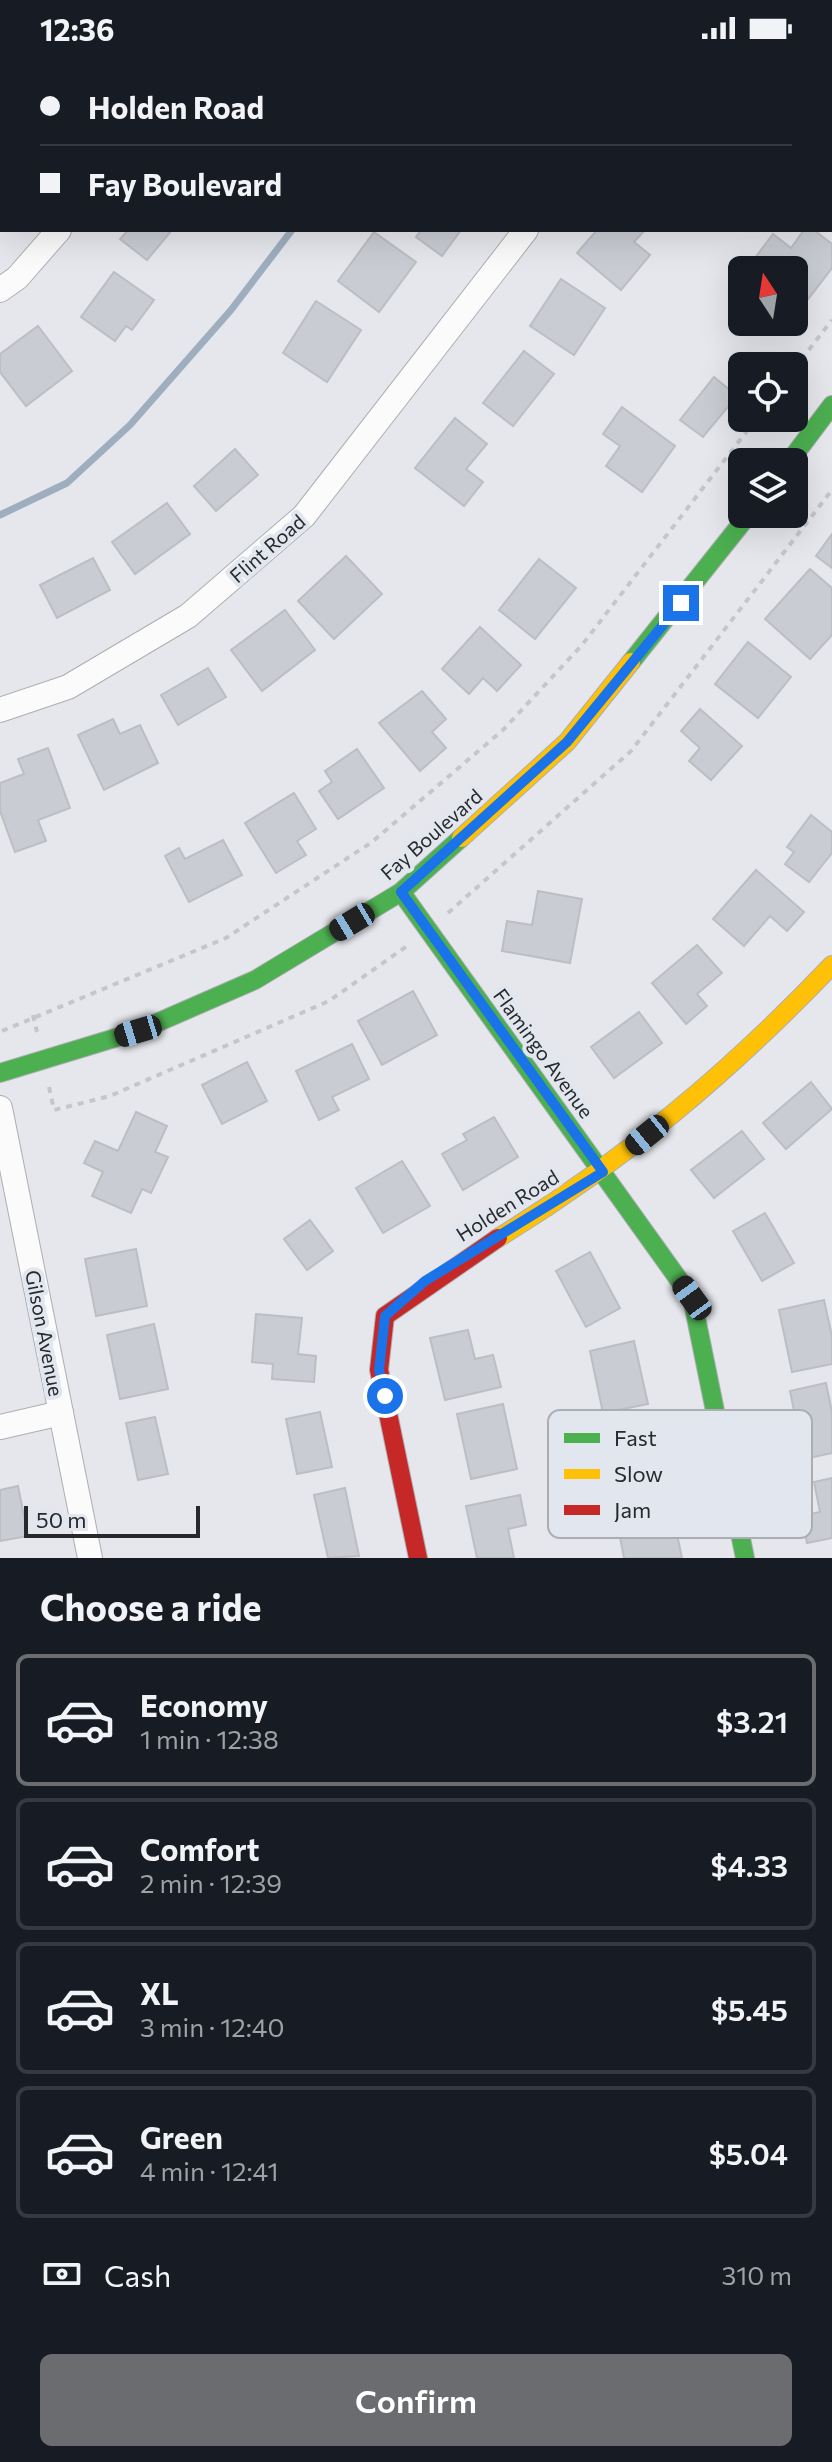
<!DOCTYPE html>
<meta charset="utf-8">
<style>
:root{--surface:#171b24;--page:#242831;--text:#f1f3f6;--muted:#9ea1a6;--line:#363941;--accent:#6a6c6f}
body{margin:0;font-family:Commissioner,sans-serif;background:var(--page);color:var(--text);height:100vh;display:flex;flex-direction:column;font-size:30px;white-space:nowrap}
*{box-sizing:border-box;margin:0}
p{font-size:26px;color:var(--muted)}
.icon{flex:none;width:44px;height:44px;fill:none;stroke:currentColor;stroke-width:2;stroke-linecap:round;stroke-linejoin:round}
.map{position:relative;height:1502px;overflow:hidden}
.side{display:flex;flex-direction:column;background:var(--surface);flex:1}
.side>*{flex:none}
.banner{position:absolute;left:0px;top:0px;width:832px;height:176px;box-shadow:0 8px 32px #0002;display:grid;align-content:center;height:176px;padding:0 40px;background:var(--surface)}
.needle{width:52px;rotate:348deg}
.buttons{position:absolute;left:728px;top:200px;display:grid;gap:16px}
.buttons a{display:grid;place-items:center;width:80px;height:80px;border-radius:12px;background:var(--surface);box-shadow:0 8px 32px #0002;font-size:40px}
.scale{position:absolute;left:24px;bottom:20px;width:176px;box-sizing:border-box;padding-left:8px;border:4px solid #27292c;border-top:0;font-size:22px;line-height:28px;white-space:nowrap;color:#27292c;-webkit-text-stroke:6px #e2e6ef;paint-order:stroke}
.end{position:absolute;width:36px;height:36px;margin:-18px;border:10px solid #1a73e8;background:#fff;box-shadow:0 0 0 4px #fff}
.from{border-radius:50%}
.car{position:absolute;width:24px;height:48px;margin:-24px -12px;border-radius:10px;box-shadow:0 0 6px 2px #0007;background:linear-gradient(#222 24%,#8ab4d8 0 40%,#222 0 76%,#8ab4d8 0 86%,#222 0)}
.banner b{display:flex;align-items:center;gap:28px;height:76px;font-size:30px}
.banner b+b{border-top:2px solid var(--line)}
.banner i{width:20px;height:20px;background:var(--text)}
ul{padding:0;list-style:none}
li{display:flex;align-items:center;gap:24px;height:132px;margin:0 16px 12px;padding:0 24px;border:4px solid var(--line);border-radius:12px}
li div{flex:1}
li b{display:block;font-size:30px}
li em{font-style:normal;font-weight:600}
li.current{border-color:var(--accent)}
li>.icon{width:72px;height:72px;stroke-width:1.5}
h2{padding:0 40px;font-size:36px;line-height:96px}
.pay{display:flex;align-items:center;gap:20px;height:88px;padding:0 40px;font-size:30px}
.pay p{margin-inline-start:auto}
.primary-button{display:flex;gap:16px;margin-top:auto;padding:16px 40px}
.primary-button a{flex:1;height:92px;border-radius:12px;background:var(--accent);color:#fff;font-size:32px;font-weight:600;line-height:92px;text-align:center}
.status{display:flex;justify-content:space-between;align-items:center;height:56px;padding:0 40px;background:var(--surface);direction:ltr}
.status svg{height:22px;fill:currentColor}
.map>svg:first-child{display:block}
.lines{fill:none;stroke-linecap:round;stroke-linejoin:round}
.stream{stroke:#9eaebe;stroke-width:7}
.building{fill:#c9ccd3;stroke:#bcbec2;stroke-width:2}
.street-casing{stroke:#acaeb2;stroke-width:26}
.fast-casing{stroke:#acaeb2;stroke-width:20}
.slow-casing{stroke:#acaeb2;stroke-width:20}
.jam-casing{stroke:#acaeb2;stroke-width:20}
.path{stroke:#c5c6c8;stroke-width:4;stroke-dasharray:6 6;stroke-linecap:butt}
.street{stroke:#fbfbfc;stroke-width:24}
.fast{stroke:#4caf50;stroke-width:18}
.slow{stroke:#ffc107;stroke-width:18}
.jam{stroke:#c62828;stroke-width:18}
.route{stroke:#1a73e8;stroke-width:10}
.labels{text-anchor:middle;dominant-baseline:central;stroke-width:8;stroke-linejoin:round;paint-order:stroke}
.street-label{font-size:20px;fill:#27292c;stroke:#e2e6ef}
.key{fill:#e2e6ef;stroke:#aaadb4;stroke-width:2}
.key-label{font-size:22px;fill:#27292c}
</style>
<div class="status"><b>12:36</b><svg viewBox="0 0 49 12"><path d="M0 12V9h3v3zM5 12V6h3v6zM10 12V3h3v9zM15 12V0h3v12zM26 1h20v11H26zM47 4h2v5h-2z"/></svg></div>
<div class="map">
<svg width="832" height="1502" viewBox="0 0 832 1502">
<rect width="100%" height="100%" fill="#e5e7ec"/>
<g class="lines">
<!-- stream -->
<g class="stream">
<polyline points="424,2 425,0"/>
<polyline points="0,459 67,427 130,369 231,254 292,174"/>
</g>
</g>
<!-- building -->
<g class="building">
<polygon points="507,0 560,0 563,2 509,2"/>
<polygon points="817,0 832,0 832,45 830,2"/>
<polygon points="0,55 2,57 2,134 0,133"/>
<polygon points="128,174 172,174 147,204 120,183"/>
<polygon points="421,174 461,174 442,200 416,181"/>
<polygon points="597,174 645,174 634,186 650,199 621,234 577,197"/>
<polygon points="804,174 814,174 832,188 832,212 802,251 794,244 794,214 754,214 749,210 773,178 791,192"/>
<polygon points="374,176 416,206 379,256 338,225"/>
<polygon points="114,216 154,244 132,274 126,270 115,285 81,261"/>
<polygon points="561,223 605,252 574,299 530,270"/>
<polygon points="316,245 361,274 327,326 283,297"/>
<polygon points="38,270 72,315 26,350 0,316 0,298"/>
<polygon points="524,295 554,318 513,370 483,347"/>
<polygon points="714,321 737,340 703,381 680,364"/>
<polygon points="622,351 675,390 642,436 606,410 620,390 603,378"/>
<polygon points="455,362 487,388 466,413 483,426 464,450 415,412"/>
<polygon points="235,393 258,419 216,455 194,430"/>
<polygon points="167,447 190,478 135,518 112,486"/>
<polygon points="832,478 832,512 816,500"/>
<polygon points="346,500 382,538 334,583 298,545"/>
<polygon points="93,502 110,534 57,562 40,529"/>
<polygon points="539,503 576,532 535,583 499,554"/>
<polygon points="810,513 832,532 832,579 810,603 765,563"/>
<polygon points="285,554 315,594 262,635 231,594"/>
<polygon points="480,571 521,609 497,635 483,622 469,638 442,613"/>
<polygon points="748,586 791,621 758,662 715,628"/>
<polygon points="208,612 226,641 178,669 161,639"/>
<polygon points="422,635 446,663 432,676 446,692 420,715 379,667"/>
<polygon points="700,653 742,690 711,724 689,705 700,692 681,675"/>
<polygon points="113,663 120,678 140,669 158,707 104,734 78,679"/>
<polygon points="48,692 70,752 38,764 46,785 15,796 0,755 0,727 24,718 18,703"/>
<polygon points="357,693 384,732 338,763 319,735 332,726 325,715"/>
<polygon points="294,737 316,773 297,785 306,799 276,817 245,767"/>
<polygon points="811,759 832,776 832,797 809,826 785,808 794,796 787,791"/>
<polygon points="223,784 242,819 189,846 165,800 179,792 185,803"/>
<polygon points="756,814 804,856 787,875 770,860 744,890 713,863"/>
<polygon points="538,835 582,843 570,907 502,895 507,865 532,869"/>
<polygon points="697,889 722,917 697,938 707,950 686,968 652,927"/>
<polygon points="413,935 437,979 382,1009 358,965"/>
<polygon points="639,956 662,987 614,1022 591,991"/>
<polygon points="352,988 369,1023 332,1041 339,1054 319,1064 296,1015"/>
<polygon points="247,1006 267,1045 222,1068 202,1029"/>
<polygon points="811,1026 832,1053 786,1093 763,1067"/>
<polygon points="136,1056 167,1070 155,1096 168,1101 151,1137 142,1133 131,1157 92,1140 103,1116 84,1107 95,1085 118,1095"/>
<polygon points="494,1061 518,1101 463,1134 442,1098 467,1084 463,1078"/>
<polygon points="742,1075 764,1103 714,1142 691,1114"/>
<polygon points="402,1105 430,1150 383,1177 356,1132"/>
<polygon points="765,1157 794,1207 762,1225 733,1175"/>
<polygon points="310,1164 333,1195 307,1214 284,1183"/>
<polygon points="136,1193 147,1250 96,1260 85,1203"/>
<polygon points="590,1196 620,1252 586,1271 556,1215"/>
<polygon points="824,1244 832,1280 832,1308 792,1316 779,1254"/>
<polygon points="256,1258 302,1262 298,1298 316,1300 314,1326 272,1323 273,1308 252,1306"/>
<polygon points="154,1268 168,1333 120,1343 107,1279"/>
<polygon points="468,1274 475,1303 493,1299 501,1331 445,1344 430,1282"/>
<polygon points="634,1285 648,1348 603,1357 590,1295"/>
<polygon points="826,1327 832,1356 832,1397 804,1403 790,1335"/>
<polygon points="503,1348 517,1413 471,1423 457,1358"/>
<polygon points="320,1356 332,1411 297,1418 286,1363"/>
<polygon points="155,1361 168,1418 138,1424 126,1367"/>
<polygon points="832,1422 832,1482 807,1487 801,1460 820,1456 814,1426"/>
<polygon points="18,1430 28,1480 0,1485 0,1434"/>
<polygon points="345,1432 359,1500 328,1502 314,1439"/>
<polygon points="520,1439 526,1469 508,1473 514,1502 477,1502 466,1450"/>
<polygon points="675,1469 682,1502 624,1502 620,1481"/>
</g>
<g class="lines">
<defs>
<g id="street">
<polyline points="657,0 659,2"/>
<polyline points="191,2 193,0"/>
<polyline points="830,132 832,134"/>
<polyline points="0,234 17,222 59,174"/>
<polyline points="0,654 68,631 188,560 304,460 526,174"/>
<polyline points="0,1052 90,1502"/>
<polyline points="0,1371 61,1357"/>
</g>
<g id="fast">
<polyline points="789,406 832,349"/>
<polyline points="631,606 749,458"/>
<polyline points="401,836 692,1242 745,1502"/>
<polyline points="0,1017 138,975 255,924 401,836 461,782"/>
</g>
<g id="slow">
<polyline points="461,782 567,686 631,606"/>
<path d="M 498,1182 C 625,1104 729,1017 832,909"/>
</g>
<polyline id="jam" points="418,1502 379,1314 385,1260 498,1182"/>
</defs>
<!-- street casing -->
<use href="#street" class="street-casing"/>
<!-- fast casing -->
<use href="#fast" class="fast-casing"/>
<!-- slow casing -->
<use href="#slow" class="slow-casing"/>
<!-- jam casing -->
<use href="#jam" class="jam-casing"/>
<!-- path -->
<g class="path">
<polyline points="794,313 832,264"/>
<polyline points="448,857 631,695 832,434"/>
<polyline points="33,959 37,976"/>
<polyline points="2,975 226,882 372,786 503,674 582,589 757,362"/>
<polyline points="49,1031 54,1054 110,1040 329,945 407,890"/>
</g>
<!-- street -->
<use href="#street" class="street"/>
<!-- fast -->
<use href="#fast" class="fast"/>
<!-- slow -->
<use href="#slow" class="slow"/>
<!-- jam -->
<use href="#jam" class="jam"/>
</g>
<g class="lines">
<!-- route -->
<polyline class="route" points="385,1340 379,1314 385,1260 425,1225 603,1116 401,836 567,686 681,547"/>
</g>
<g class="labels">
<!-- street labels -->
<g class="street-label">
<text transform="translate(267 492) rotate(-41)">Flint Road</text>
<text transform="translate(431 778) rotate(-41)">Fay Boulevard</text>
<text transform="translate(544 997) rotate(54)">Flamingo Avenue</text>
<text transform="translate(507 1149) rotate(-32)">Holden Road</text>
<text transform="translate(45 1277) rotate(79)">Gilson Avenue</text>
</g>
</g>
<!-- legend -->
<rect x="548" y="1354" width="264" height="128" rx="12" class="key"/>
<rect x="564" y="1377" width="36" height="10" fill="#4caf50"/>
<rect x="564" y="1413" width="36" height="10" fill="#ffc107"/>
<rect x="564" y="1449" width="36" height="10" fill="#c62828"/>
<g class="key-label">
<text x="614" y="1390">Fast</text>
<text x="614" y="1426">Slow</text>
<text x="614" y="1462">Jam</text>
</g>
</svg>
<div class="buttons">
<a><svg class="needle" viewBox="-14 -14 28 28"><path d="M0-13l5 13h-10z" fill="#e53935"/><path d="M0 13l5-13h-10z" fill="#9ea1a6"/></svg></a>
<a><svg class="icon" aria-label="locate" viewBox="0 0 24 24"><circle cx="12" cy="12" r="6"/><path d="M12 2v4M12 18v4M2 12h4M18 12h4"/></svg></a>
<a><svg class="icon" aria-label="layers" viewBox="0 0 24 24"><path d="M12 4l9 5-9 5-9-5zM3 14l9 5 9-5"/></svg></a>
</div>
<div class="scale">50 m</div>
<i class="end from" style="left:385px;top:1340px"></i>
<i class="end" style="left:681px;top:547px"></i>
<i class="car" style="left:352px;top:866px;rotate:239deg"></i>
<i class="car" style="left:138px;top:975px;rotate:253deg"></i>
<i class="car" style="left:647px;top:1079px;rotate:231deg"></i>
<i class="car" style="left:692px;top:1242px;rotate:324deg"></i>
<div class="banner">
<b><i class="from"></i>Holden Road</b>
<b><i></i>Fay Boulevard</b>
</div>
</div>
<section class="side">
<h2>Choose a ride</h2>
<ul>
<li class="current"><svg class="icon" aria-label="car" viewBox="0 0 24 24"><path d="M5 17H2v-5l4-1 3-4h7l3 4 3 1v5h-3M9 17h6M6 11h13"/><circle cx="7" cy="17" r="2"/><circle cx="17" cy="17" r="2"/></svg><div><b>Economy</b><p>1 min · 12:38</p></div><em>$3.21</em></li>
<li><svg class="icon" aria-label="car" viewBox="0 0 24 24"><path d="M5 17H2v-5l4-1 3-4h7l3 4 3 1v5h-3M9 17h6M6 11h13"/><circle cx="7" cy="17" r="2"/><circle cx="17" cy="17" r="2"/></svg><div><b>Comfort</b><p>2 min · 12:39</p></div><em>$4.33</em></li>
<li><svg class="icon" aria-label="car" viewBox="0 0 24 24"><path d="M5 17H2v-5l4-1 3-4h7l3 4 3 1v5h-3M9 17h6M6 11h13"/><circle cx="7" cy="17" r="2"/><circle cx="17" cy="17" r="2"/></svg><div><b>XL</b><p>3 min · 12:40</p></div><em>$5.45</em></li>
<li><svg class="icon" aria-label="car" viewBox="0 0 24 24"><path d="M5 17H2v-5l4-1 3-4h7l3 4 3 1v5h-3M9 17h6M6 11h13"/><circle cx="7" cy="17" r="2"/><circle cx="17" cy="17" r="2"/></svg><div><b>Green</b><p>4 min · 12:41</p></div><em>$5.04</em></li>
</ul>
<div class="pay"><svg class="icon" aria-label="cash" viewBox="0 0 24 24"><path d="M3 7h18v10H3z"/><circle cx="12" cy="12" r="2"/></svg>Cash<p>310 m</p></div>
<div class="primary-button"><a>Confirm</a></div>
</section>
